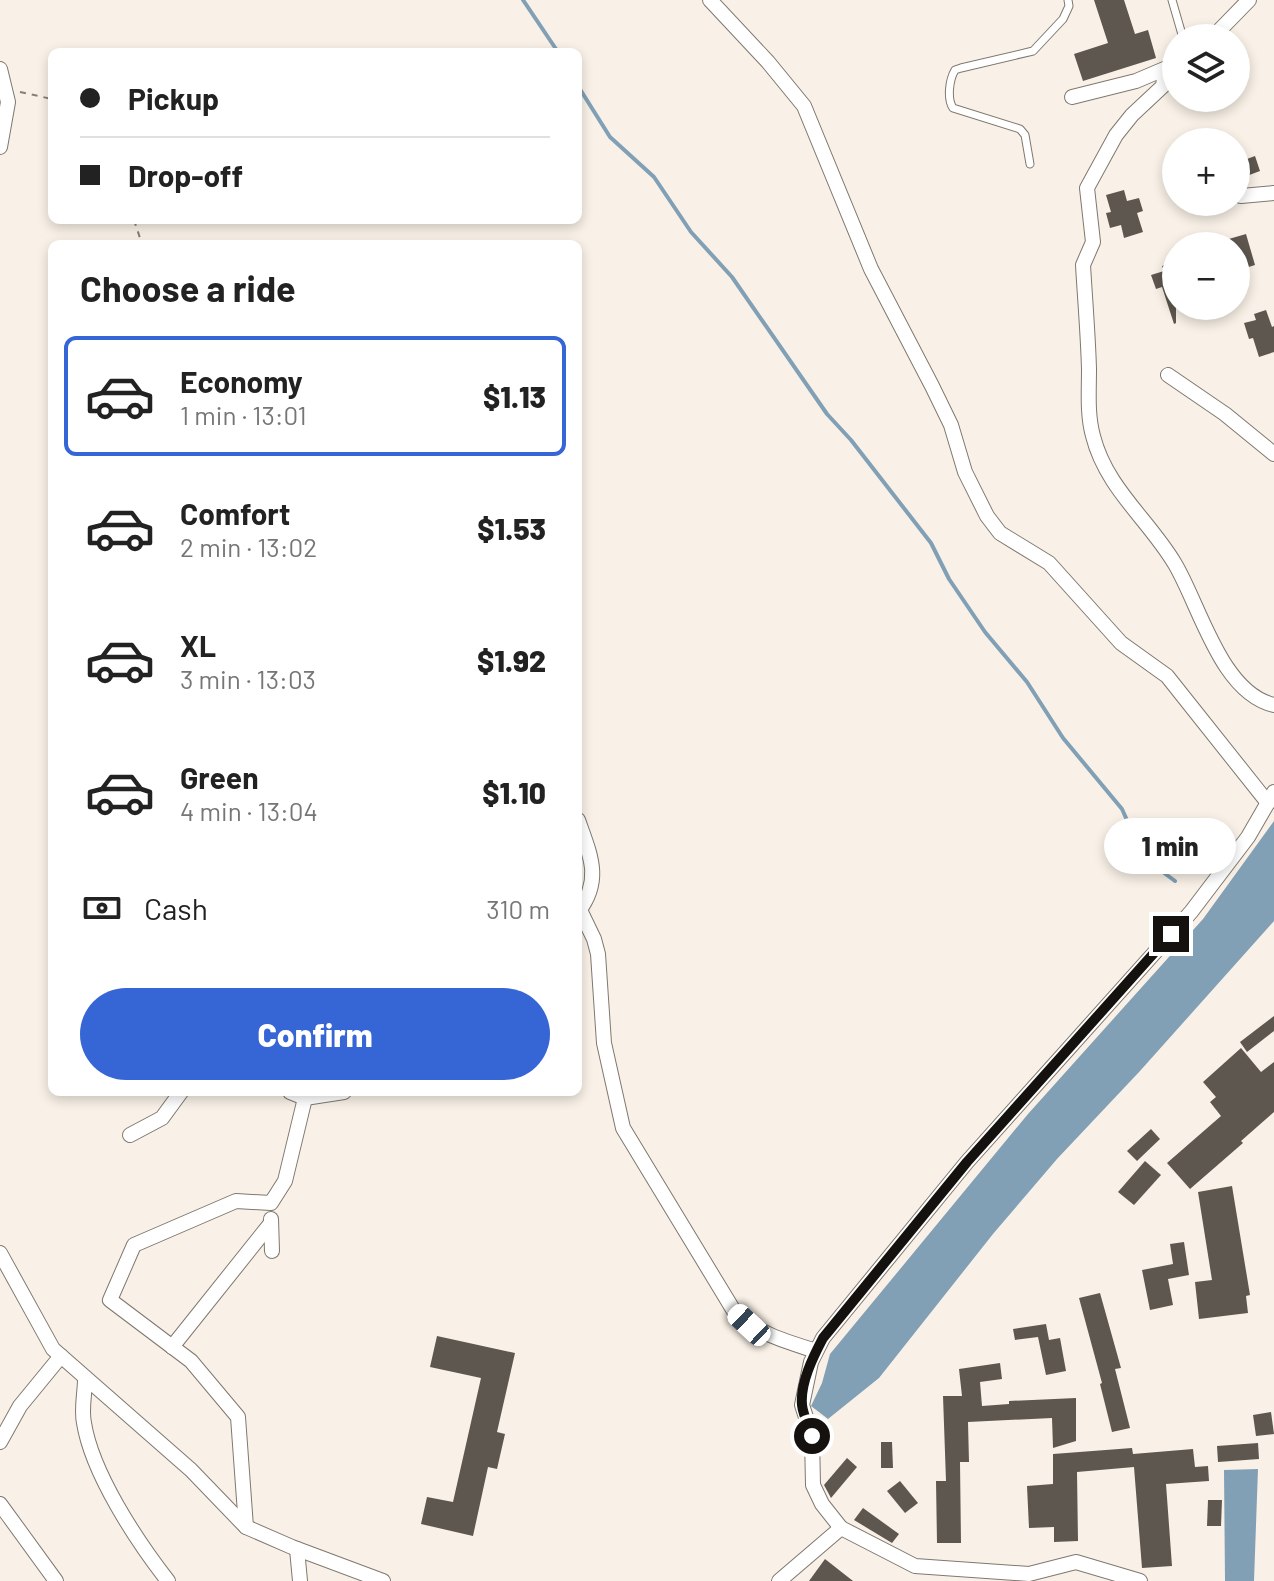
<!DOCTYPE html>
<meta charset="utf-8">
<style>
:root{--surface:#fff;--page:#f6f6f6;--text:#222;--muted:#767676;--line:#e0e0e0;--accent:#3665d5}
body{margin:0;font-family:Barlow,sans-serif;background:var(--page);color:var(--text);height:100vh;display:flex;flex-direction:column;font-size:30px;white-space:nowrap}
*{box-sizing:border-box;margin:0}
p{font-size:26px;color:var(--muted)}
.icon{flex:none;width:44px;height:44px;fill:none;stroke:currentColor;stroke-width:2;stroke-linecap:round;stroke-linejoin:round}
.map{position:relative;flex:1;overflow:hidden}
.side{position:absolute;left:48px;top:240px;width:534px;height:856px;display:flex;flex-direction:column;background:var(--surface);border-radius:12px;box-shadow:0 4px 12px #0003}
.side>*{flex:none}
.top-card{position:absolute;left:48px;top:48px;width:534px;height:176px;border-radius:12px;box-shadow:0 4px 12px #0003;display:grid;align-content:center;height:176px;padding:0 32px;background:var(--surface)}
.tools{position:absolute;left:1162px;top:24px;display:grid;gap:16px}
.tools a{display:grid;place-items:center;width:88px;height:88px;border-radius:50%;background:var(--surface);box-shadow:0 4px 12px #0003;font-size:40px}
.end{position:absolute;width:36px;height:36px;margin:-18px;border:10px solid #14110e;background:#fff;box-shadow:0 0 0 4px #fff}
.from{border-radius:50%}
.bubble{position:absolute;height:56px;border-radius:28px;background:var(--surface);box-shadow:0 4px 12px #0003;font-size:26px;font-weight:800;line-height:56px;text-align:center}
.car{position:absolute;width:24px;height:48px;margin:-24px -12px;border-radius:10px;box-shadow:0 0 6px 2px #0007;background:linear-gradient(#fff 24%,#345 0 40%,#fff 0 76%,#345 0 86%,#fff 0)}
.top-card b{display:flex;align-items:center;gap:28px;height:76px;font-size:30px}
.top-card b+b{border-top:2px solid var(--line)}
.top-card i{width:20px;height:20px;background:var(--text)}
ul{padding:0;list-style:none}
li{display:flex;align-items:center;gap:24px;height:120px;margin:0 16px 12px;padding:0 16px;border:4px solid transparent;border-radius:12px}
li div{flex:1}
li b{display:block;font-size:30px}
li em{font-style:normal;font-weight:800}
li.selected{border-color:var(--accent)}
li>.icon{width:72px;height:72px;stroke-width:1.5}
h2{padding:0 32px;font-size:36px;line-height:96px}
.pay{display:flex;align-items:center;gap:20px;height:88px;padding:0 32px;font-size:30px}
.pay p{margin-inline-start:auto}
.cta{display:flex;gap:16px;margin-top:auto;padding:16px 32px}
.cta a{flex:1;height:92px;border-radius:48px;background:var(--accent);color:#fff;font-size:32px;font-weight:800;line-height:92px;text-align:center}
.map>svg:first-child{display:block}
.water{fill:#82a0b5}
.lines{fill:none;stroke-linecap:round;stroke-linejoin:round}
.stream{stroke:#82a0b5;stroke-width:4}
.building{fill:#5e574f}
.lane-casing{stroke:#7f786f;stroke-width:9}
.street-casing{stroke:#7f786f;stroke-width:16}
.path{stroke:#858079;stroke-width:2;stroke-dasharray:6 6;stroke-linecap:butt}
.lane{stroke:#fff;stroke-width:7}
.street{stroke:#fff;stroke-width:14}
.route{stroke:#14110e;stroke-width:10}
</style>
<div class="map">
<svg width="1274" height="1581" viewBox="0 0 1274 1581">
<rect width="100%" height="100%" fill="#f9f1e7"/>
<!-- water -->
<g class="water">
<polygon points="1274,821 1274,921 1140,1071 1057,1159 993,1234 879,1378 828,1419 811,1406 822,1383 830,1354 1028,1114 1203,919"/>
<polygon points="1258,1469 1254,1581 1225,1581 1224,1470"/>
</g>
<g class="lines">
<!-- stream -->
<g class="stream">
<polyline points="523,0 558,52"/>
<polyline points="578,86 610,137 654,177 691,232 732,277 827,414 851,440 931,543 949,579 985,632 1027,682 1063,738 1122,809 1144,858 1175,881"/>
</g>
</g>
<!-- building -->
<g class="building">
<polygon points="1094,0 1124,0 1135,34 1148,30 1156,58 1083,81 1074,54 1108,43"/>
<polygon points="1255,156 1260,171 1236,180 1236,163"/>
<polygon points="1124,190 1127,201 1139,198 1143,211 1137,213 1143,232 1124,238 1121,225 1110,228 1106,213 1111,212 1106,195"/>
<polygon points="1246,234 1255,265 1236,271 1236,246 1216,246 1215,243"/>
<polygon points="1176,261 1176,323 1174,324 1162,287 1156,289 1151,275 1164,271 1162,266"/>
<polygon points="1266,310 1272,327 1274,326 1274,352 1259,357 1253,338 1249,339 1244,323 1256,320 1254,314"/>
<polygon points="1274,1016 1274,1031 1247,1052 1240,1042"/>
<polygon points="1241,1048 1261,1072 1274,1062 1274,1112 1241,1141 1243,1143 1190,1189 1167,1163 1221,1116 1210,1102 1216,1097 1203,1082"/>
<polygon points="1151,1129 1160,1139 1137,1161 1127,1151"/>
<polygon points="1145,1161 1161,1175 1134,1205 1118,1192"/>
<polygon points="1232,1186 1250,1295 1246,1296 1248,1313 1199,1319 1195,1282 1212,1280 1198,1192"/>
<polygon points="1184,1242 1189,1275 1168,1279 1173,1305 1150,1310 1142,1270 1173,1264 1170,1244"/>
<polygon points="1100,1293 1121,1368 1115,1369 1130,1428 1112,1432 1100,1384 1102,1383 1079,1298"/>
<polygon points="1046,1324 1049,1340 1060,1338 1066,1371 1046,1375 1038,1337 1015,1340 1013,1329"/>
<polygon points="437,1336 515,1353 497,1432 505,1434 497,1469 488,1467 473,1536 421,1524 427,1497 453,1502 481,1378 430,1367"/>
<polygon points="1000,1363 1002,1379 980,1382 982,1406 1009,1404 1009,1401 1076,1398 1076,1441 1053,1448 1052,1418 968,1422 969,1462 960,1462 961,1543 937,1543 936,1481 946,1481 943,1396 962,1396 959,1369"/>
<polygon points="1271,1412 1274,1434 1256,1436 1253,1415"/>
<polygon points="881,1442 892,1442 893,1468 881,1468"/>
<polygon points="1258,1443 1259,1459 1218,1462 1217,1446"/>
<polygon points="1132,1448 1133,1454 1193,1449 1195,1467 1208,1466 1209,1481 1166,1484 1172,1566 1142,1568 1134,1467 1077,1472 1078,1541 1054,1542 1054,1527 1029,1528 1027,1486 1053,1484 1053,1454"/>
<polygon points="847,1458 857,1467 831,1498 824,1485"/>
<polygon points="900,1481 918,1503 905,1513 887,1491"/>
<polygon points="1208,1500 1222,1500 1221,1526 1207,1526"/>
<polygon points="863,1508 899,1534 892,1543 854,1520"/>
<polygon points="825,1559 853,1581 809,1581"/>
</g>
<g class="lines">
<defs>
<g id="lane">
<polyline points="1172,0 1183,38"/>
<path d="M 1030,164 L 1025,135 L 1020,129 L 953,108 C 947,99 949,80 955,70 L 961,68 L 1033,51 L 1063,19 L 1069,6 L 1068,0"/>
</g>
<g id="street">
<polyline points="710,0 768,62 804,106 871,269 932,386 951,425 965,472 987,516 1000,533 1049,563 1121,643 1167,676 1268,803"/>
<polyline points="1212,38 1249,0"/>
<polyline points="0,69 8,102 0,147"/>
<path d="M 1165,69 L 1163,86 L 1132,115 L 1116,135 L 1087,188 L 1093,242 L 1083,265 C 1085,299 1088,334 1089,369 C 1089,392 1087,414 1093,436 C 1106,488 1149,520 1175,564 C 1200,606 1221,693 1274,705"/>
<polyline points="1072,97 1136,81 1176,64"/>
<polyline points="1241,196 1274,193"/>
<polyline points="1168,375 1225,414 1274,454"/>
<path d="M 578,820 C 590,854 603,880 578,912"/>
<path d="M 580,910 L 594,939 L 598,954 L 604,1043 L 623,1128 L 734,1311 C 758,1334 785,1341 816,1351"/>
<polyline points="290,1092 305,1098 344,1092"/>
<polyline points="130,1135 162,1118 181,1092"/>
<polyline points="271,1219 272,1251"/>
<polyline points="0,1253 53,1349 191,1470 246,1527 292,1547 383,1581"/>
<polyline points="172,1347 271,1223"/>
<path d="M 85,1379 C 85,1393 81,1409 84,1423 C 92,1473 136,1540 168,1581"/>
<polyline points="0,1442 20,1406 61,1356"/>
<polyline points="0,1504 56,1581"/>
<polyline points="246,1527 238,1417 191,1361 110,1300 134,1245 236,1201 271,1203 285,1181 305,1098"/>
<polyline points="841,1528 822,1504 813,1485 812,1436 802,1405 811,1362 823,1338 967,1162 1191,912 1248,837 1274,792"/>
<polyline points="297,1549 300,1581"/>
<polyline points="779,1581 841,1528 915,1566 1029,1574 1076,1562 1140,1581"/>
</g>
</defs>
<!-- lane casing -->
<use href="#lane" class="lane-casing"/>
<!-- street casing -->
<use href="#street" class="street-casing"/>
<!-- path -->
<g class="path">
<polyline points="20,92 52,99"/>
<polyline points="134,220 142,244"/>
</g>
<!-- lane -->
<use href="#lane" class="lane"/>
<!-- street -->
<use href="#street" class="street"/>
</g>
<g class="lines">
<!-- route -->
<path class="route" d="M 812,1436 C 809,1427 803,1415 802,1405 C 800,1383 813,1357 823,1338 L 967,1162 L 1171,934"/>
</g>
</svg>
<div class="tools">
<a><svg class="icon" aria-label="layers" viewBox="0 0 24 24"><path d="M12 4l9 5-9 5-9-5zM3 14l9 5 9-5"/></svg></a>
<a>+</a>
<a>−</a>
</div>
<i class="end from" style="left:812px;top:1436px"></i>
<i class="end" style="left:1171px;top:934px"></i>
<div class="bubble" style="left:1104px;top:818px;width:132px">1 min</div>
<i class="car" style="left:749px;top:1325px;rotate:313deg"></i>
<div class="top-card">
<b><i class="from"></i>Pickup</b>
<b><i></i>Drop-off</b>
</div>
<section class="side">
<h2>Choose a ride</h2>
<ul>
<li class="selected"><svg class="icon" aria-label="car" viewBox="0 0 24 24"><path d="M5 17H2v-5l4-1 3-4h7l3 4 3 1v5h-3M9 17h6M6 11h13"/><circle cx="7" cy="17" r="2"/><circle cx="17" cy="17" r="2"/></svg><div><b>Economy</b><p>1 min · 13:01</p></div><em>$1.13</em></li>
<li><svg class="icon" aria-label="car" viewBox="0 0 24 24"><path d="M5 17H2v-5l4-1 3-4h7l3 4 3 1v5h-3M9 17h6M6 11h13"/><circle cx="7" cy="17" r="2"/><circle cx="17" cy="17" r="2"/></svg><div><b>Comfort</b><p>2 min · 13:02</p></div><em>$1.53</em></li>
<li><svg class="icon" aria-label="car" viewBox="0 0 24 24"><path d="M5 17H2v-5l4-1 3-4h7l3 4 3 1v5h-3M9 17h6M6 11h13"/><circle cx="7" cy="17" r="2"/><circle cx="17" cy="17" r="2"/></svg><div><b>XL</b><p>3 min · 13:03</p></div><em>$1.92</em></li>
<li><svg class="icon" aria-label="car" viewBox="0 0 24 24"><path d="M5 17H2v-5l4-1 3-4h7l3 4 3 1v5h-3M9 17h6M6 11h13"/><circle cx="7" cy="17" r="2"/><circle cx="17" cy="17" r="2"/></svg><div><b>Green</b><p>4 min · 13:04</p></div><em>$1.10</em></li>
</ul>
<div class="pay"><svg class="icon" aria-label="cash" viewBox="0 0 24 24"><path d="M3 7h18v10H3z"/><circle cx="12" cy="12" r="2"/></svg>Cash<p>310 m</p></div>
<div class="cta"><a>Confirm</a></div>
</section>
</div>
